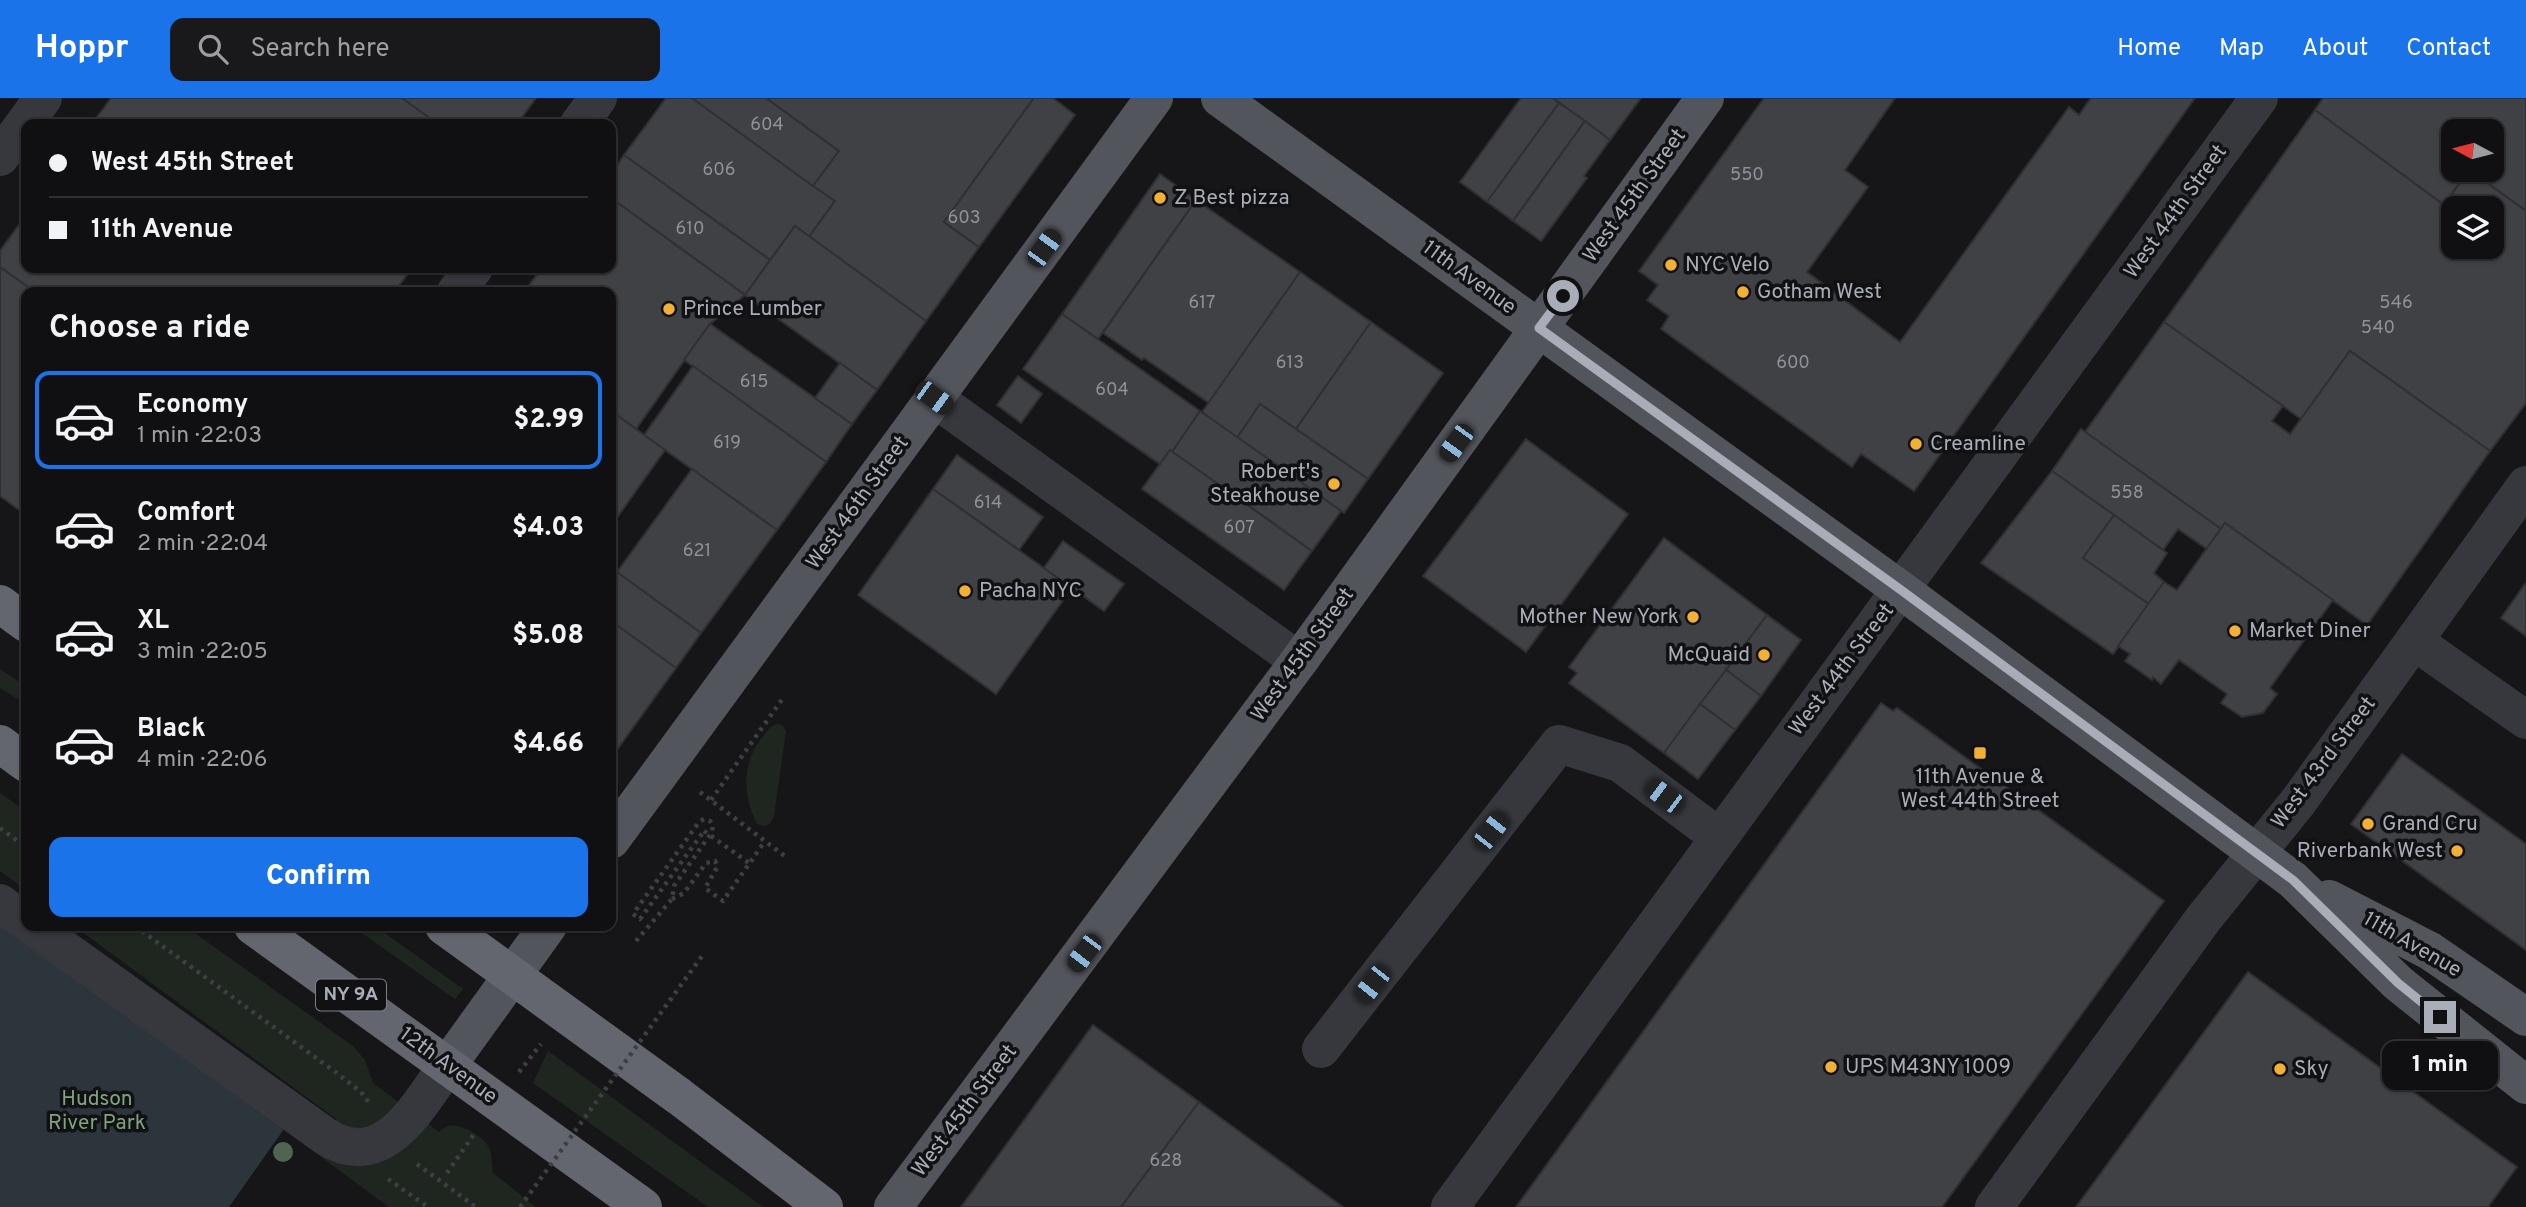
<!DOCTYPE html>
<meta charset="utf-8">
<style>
:root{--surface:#101012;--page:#19191b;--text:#f1f3f6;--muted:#9c9d9f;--line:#303032;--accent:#1a73e8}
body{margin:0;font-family:Overpass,sans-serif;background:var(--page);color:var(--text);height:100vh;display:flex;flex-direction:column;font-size:26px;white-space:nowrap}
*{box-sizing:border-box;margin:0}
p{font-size:23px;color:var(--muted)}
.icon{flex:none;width:38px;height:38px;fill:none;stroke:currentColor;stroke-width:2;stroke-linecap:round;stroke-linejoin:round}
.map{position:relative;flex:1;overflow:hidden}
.sheet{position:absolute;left:21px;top:189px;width:595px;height:644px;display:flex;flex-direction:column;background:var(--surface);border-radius:14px;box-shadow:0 2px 5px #0004,0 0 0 2px var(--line)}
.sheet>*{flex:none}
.banner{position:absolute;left:21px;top:21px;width:595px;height:154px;border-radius:14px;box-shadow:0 2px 5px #0004,0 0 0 2px var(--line);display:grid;align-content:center;height:154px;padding:0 28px;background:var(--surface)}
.needle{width:46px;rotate:277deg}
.tools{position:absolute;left:2441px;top:21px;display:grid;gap:14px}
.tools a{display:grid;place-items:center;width:63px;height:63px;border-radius:14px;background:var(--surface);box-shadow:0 2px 5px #0004,0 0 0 2px var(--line);font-size:35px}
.end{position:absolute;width:32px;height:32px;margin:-16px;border:9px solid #a8adb8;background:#111;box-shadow:0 0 0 4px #111}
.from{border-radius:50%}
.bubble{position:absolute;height:49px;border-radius:14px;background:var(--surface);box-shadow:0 2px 5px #0004,0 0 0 2px var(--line);font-size:23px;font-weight:800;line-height:49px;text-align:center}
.car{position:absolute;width:21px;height:42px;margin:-21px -10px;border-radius:9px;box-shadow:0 0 5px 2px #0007;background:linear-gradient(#222 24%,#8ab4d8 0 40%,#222 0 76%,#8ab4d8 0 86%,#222 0)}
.banner b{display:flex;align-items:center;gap:24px;height:66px;font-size:26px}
.banner b+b{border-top:2px solid var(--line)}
.banner i{width:18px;height:18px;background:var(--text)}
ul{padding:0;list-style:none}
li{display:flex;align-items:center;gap:21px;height:98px;margin:0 14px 10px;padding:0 14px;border:4px solid transparent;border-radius:14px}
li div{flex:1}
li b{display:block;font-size:26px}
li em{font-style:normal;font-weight:800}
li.on{border-color:var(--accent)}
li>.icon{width:63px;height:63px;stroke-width:1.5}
h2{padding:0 28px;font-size:32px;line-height:84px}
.primary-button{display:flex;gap:14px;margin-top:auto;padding:14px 28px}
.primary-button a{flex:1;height:80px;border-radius:14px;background:var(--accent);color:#fff;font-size:28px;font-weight:800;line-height:80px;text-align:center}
header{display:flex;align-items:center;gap:42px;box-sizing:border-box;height:98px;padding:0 35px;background:var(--accent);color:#fff}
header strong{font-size:33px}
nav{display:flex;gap:38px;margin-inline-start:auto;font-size:24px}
.search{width:490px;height:63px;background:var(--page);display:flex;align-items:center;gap:18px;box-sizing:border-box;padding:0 24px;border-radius:14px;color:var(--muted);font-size:26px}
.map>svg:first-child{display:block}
.green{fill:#1e261f}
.water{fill:#2c353c}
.pier{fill:#161618}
.building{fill:#404145;stroke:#303034;stroke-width:2;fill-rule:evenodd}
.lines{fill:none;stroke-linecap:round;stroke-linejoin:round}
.path{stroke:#3d3f44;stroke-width:4.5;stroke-dasharray:3.5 5;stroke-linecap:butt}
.minor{stroke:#37383d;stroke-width:38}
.major{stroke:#53555c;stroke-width:38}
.highway{stroke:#63666e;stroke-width:38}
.path-bridge{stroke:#3d3f44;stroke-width:4.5;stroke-dasharray:3.5 5;stroke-linecap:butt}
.tree{fill:#506452}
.route{stroke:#a8adb8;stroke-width:9}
.poi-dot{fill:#f2b134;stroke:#111113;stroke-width:2.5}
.labels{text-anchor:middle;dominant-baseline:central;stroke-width:7;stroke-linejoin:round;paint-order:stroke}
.number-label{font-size:18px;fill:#8e929b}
.shield{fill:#111113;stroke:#7b7e86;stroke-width:2}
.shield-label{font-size:19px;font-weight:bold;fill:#a8adb8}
.street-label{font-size:21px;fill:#a8adb8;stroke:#111113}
.poi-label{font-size:21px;fill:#a8adb8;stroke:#111113;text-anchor:start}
.park-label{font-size:21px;fill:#7fa381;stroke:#111113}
</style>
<header>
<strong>Hoppr</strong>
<div class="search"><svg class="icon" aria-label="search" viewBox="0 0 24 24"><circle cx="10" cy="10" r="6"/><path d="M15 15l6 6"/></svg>Search here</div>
<nav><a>Home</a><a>Map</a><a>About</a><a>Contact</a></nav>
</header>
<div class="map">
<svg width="2526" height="1109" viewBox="0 0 2526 1109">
<rect width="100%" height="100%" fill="#161618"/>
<!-- green -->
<g class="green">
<polygon points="0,571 26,588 26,606 0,590"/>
<path d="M 777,626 L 783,628 L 786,633 L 774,718 L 770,726 L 765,728 L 757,726 C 743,698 741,667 761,641 C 766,635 769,629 777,626 Z"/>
<polygon points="0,695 26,713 26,792 0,773"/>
<path d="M 74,828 L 185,828 L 353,948 L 365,962 L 373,985 L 439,1034 C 439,1033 447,1028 448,1028 C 461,1025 487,1040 490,1052 C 492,1059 492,1068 493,1075 L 536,1109 L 0,1109 L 284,1031 L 313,1053 L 336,1021 Z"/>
<polygon points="352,828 375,828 463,891 455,901"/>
<polygon points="548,953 763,1109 708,1109 533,985"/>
</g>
<!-- water -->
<polygon class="water" points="0,824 389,1109 0,1109"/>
<!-- pier -->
<polygon class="pier" points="284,1031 313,1053 389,1109 229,1109"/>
<!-- building -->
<g class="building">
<polygon points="111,0 402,0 438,26 92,26"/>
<polygon points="402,0 536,0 517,26 438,26"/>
<polygon points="666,0 692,0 835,103 809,139 795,128 770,162 624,57"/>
<polygon points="692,0 766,0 839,53 813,88"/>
<polygon points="770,0 1034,0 944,124 979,149 926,223 809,139 835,103 813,88 839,53 769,2"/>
<polygon points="1034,0 1053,0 1075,17 979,149 944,124"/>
<polygon points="1521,0 1553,0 1559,5 1487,104 1460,84"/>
<polygon points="1553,0 1641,0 1610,42"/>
<polygon points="1764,0 1895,0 1845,72 1868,89 1807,174 1900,244 2069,9 2079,17 2091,0 2195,0 1914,393 1861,356 1852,369 1661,231 1669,218 1647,202 1658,187 1639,173"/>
<path d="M 2323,0 L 2526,0 L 2526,113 L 2469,72 L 2444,107 L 2315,12 ZM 2454,33 L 2492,33 L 2492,72 L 2454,72 Z"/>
<polygon points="1559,5 1585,23 1513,123 1487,104"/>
<path d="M 2315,12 L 2444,107 L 2469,72 L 2526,113 L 2526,305 L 2490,353 L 2350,253 L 2301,321 L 2164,224 ZM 2454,110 L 2492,110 L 2492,149 L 2454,149 Z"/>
<polygon points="1585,23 1610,42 1584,78 1587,80 1541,143 1513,123"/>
<polygon points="624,57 770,162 745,197 611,100 611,77"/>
<polygon points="1160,76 1196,102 1098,241 1062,216"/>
<polygon points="611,100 745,197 710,226 636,331 611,313 611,194 524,194 542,170 611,170"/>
<polygon points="1196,102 1300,174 1209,305 1144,260 1142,262 1103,235"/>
<polygon points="26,117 26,170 412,170 394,194 35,194 0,169 0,153"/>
<polygon points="795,128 926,223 877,292 745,197"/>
<polygon points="0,169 35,194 26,194 26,417 0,398"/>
<polygon points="1300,174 1371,224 1296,331 1260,306 1237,340 1202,314"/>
<polygon points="1062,216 1200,313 1172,354 1170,352 1160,366 1023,271"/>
<polygon points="1371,224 1443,275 1368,381 1296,331"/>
<polygon points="2164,224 2283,308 2272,323 2290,336 2350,253 2490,353 2367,527 2225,425 2221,431 2085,334"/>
<polygon points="710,226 852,326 826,364 684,262"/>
<polygon points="840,265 877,292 852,326 815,300"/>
<polygon points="693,268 826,364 777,432 644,337"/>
<polygon points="1018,278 1042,296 1021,325 997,307"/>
<polygon points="1260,306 1368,381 1344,415 1237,340"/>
<polygon points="611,313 665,352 611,428"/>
<polygon points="1200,313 1277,367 1248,407 1172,354"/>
<polygon points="2081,331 2221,431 2207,451 2178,431 2163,452 2052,373"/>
<polygon points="1526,341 1628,416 1526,554 1423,478"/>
<polygon points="1170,352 1312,453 1284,492 1142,391"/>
<polygon points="957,357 1043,419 1019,452 933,391"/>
<polygon points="1277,367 1341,413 1312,453 1248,407"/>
<polygon points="692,371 777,432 701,535 617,474"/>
<polygon points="2052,373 2114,417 2083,460 2149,506 2113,556 1981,465"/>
<polygon points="933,391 1072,490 996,596 858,497"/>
<polygon points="2114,417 2167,455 2154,475 2164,484 2149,506 2083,460"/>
<polygon points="2225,425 2333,502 2270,590 2277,596 2263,615 2242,619 2221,605 2227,596 2179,562 2161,586 2153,579 2152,582 2125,563 2130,556 2118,548 2164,484 2177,492"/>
<polygon points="1664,440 1767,517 1664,655 1569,585 1577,575 1569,569"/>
<polygon points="1063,443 1124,486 1104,513 1044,470"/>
<polygon points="611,470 701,535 676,570 611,523"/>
<polygon points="2525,486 2526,486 2526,538 2501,520"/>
<polygon points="1767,517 1801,542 1761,598 1726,572"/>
<polygon points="611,523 676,570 611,660"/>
<polygon points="1726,572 1761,598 1735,632 1700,606"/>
<polygon points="1881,605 1893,613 1897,610 2164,803 2145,829 1942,1109 1516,1109"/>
<polygon points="1700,606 1735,632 1698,681 1664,655"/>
<polygon points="2402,656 2526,746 2526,852 2351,726"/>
<polygon points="2248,874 2517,1069 2488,1109 2076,1109"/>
<polygon points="1093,927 1199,1004 1121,1109 961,1109"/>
<polygon points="1199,1004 1229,1026 1343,1109 1121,1109"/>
</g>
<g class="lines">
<!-- path -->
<g class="path">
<polyline points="700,694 786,759"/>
<polyline points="711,702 783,600"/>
<polyline points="0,730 26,749"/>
<polyline points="704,733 749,765"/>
<polyline points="672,801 684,795 706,765 715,763 718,768 705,790 723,803 765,743"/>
<polyline points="135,828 334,973 361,994 371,1007"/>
<polyline points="519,974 541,946"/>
<polyline points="417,1066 476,1109"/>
<polyline points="447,1075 474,1036"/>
<polyline points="388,1081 428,1109"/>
</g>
<!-- minor -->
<g class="minor">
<polyline points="579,26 598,0"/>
<polyline points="0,59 43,0"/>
<polyline points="456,194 474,170"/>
<polyline points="934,300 1299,563"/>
<polyline points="2414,543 2526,622"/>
<polyline points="0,805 26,824"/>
<path d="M 32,828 L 325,1038 C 383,1076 418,1008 447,968"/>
<polyline points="1321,951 1559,646 1620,665 1719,739"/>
<polyline points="1450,1109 2259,0"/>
<polyline points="1994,1109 2204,820 2298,704 2526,387"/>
</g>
<!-- major -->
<g class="major">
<polyline points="1220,0 1901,492 2293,782 2398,885 2526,987"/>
<polyline points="611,742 1154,0"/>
<polyline points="2329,801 2430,853 2526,919"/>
<polyline points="447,968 548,828"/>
<polyline points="893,1109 1299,563 1705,0"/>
</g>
<!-- highway -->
<g class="highway">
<polyline points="0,506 26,525"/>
<polyline points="0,646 26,665"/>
<polyline points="253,828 643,1109"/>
<polyline points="444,828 680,999 824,1109"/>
</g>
<!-- path-bridge -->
<g class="path-bridge">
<polyline points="636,843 672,801 674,788 712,734 713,727 710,723 704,721 699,724 633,816 640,821 704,733"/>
<polyline points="520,1109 702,858"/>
</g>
</g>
<!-- trees -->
<circle class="tree" cx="283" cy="1054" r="10"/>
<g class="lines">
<!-- route -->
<polyline class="route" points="1563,198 1539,230 1901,492 2293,782 2398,885 2440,919"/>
</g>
<!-- markers -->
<g class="poi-dot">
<circle cx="1160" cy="100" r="7"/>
<circle cx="1671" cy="167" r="7"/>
<circle cx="1743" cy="194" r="7"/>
<circle cx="669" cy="211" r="7"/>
<circle cx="1916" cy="346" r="7"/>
<circle cx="1334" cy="386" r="7"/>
<circle cx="965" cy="493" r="7"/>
<circle cx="1693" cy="519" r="7"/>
<circle cx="2235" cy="533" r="7"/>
<circle cx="1764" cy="557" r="7"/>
<rect x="1973" y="648" width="14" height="14" rx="3.5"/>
<circle cx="2368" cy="726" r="7"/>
<circle cx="2457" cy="753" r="7"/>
<circle cx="1831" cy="969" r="7"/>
<circle cx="2280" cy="971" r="7"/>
</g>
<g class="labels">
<!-- number labels -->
<g class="number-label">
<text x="767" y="27">604</text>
<text x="719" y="72">606</text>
<text x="1747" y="77">550</text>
<text x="964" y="120">603</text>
<text x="690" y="131">610</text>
<text x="1202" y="205">617</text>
<text x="2396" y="205">546</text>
<text x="2378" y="230">540</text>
<text x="1290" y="265">613</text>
<text x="1793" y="265">600</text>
<text x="754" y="284">615</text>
<text x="1112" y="292">604</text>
<text x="727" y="345">619</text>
<text x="2127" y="395">558</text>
<text x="988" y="405">614</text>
<text x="1239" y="430">607</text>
<text x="697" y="453">621</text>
<text x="1166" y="1063">628</text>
</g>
<!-- shield labels -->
<rect class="shield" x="316" y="881.5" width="70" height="31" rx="5"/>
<g class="shield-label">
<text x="351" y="897">NY 9A</text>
</g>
<!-- street labels -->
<g class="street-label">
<text transform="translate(1635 98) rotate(-54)">West 45th Street</text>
<text transform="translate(2176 114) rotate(-54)">West 44th Street</text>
<text transform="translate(1469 180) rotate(36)">11th Avenue</text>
<text transform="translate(858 405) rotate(-54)">West 46th Street</text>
<text transform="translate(1303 557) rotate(-54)">West 45th Street</text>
<text transform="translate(1842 572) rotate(-53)">West 44th Street</text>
<text transform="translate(2324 665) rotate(-53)">West 43rd Street</text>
<text transform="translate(2412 847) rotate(30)">11th Avenue</text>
<text transform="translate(448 968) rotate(36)">12th Avenue</text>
<text transform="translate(965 1013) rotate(-53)">West 45th Street</text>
</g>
<!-- poi labels -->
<g class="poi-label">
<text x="1174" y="100">Z Best pizza</text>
<text x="1685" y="167">NYC Velo</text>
<text x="1757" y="194">Gotham West</text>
<text x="683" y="211">Prince Lumber</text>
<text x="1930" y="346">Creamline</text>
<text x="1320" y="374" text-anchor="end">Robert's<tspan x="1320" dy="24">Steakhouse</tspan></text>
<text x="979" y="493">Pacha NYC</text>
<text x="1679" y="519" text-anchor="end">Mother New York</text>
<text x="2249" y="533">Market Diner</text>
<text x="1750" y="557" text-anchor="end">McQuaid</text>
<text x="1980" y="679" text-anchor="middle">11th Avenue &amp;<tspan x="1980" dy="24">West 44th Street</tspan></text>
<text x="2382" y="726">Grand Cru</text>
<text x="2443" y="753" text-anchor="end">Riverbank West</text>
<text x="1845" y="969">UPS M43NY 1009</text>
<text x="2294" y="971">Sky</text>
</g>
<!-- park labels -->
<g class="park-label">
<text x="97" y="1001">Hudson<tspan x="97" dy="24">River Park</tspan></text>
</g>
</g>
</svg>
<div class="tools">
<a><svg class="needle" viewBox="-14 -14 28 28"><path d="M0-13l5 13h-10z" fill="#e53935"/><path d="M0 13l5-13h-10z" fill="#9c9d9f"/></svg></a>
<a><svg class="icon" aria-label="layers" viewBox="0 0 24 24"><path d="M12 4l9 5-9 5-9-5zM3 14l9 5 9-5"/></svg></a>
</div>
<i class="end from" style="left:1563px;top:198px"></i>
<i class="end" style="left:2440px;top:919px"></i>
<div class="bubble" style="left:2382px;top:943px;width:116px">1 min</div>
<i class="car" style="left:1044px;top:150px;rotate:36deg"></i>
<i class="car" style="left:934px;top:300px;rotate:126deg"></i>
<i class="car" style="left:1456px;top:345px;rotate:216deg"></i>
<i class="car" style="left:1664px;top:698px;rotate:307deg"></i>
<i class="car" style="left:1491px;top:733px;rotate:38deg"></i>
<i class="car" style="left:1084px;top:855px;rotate:217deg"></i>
<i class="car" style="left:1372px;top:886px;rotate:218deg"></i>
<div class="banner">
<b><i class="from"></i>West 45th Street</b>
<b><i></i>11th Avenue</b>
</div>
<section class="sheet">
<h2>Choose a ride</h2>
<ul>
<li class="on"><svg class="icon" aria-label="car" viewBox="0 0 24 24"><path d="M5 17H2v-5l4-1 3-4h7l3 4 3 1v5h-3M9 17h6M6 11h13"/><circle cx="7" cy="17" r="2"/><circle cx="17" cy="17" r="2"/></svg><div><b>Economy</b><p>1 min · 22:03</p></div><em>$2.99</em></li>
<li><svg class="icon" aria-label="car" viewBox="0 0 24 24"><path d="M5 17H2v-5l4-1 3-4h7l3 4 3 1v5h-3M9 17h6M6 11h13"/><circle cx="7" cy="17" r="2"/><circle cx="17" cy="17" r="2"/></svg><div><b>Comfort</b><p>2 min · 22:04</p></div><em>$4.03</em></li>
<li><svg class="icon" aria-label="car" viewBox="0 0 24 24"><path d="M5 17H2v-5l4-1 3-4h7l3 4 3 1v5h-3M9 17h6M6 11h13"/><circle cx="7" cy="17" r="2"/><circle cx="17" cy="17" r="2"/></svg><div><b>XL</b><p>3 min · 22:05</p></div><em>$5.08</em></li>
<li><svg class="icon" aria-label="car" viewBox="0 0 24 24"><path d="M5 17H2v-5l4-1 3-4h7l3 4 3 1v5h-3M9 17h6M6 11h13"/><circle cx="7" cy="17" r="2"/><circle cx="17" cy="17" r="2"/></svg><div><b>Black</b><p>4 min · 22:06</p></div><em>$4.66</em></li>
</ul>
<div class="primary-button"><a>Confirm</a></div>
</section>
</div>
